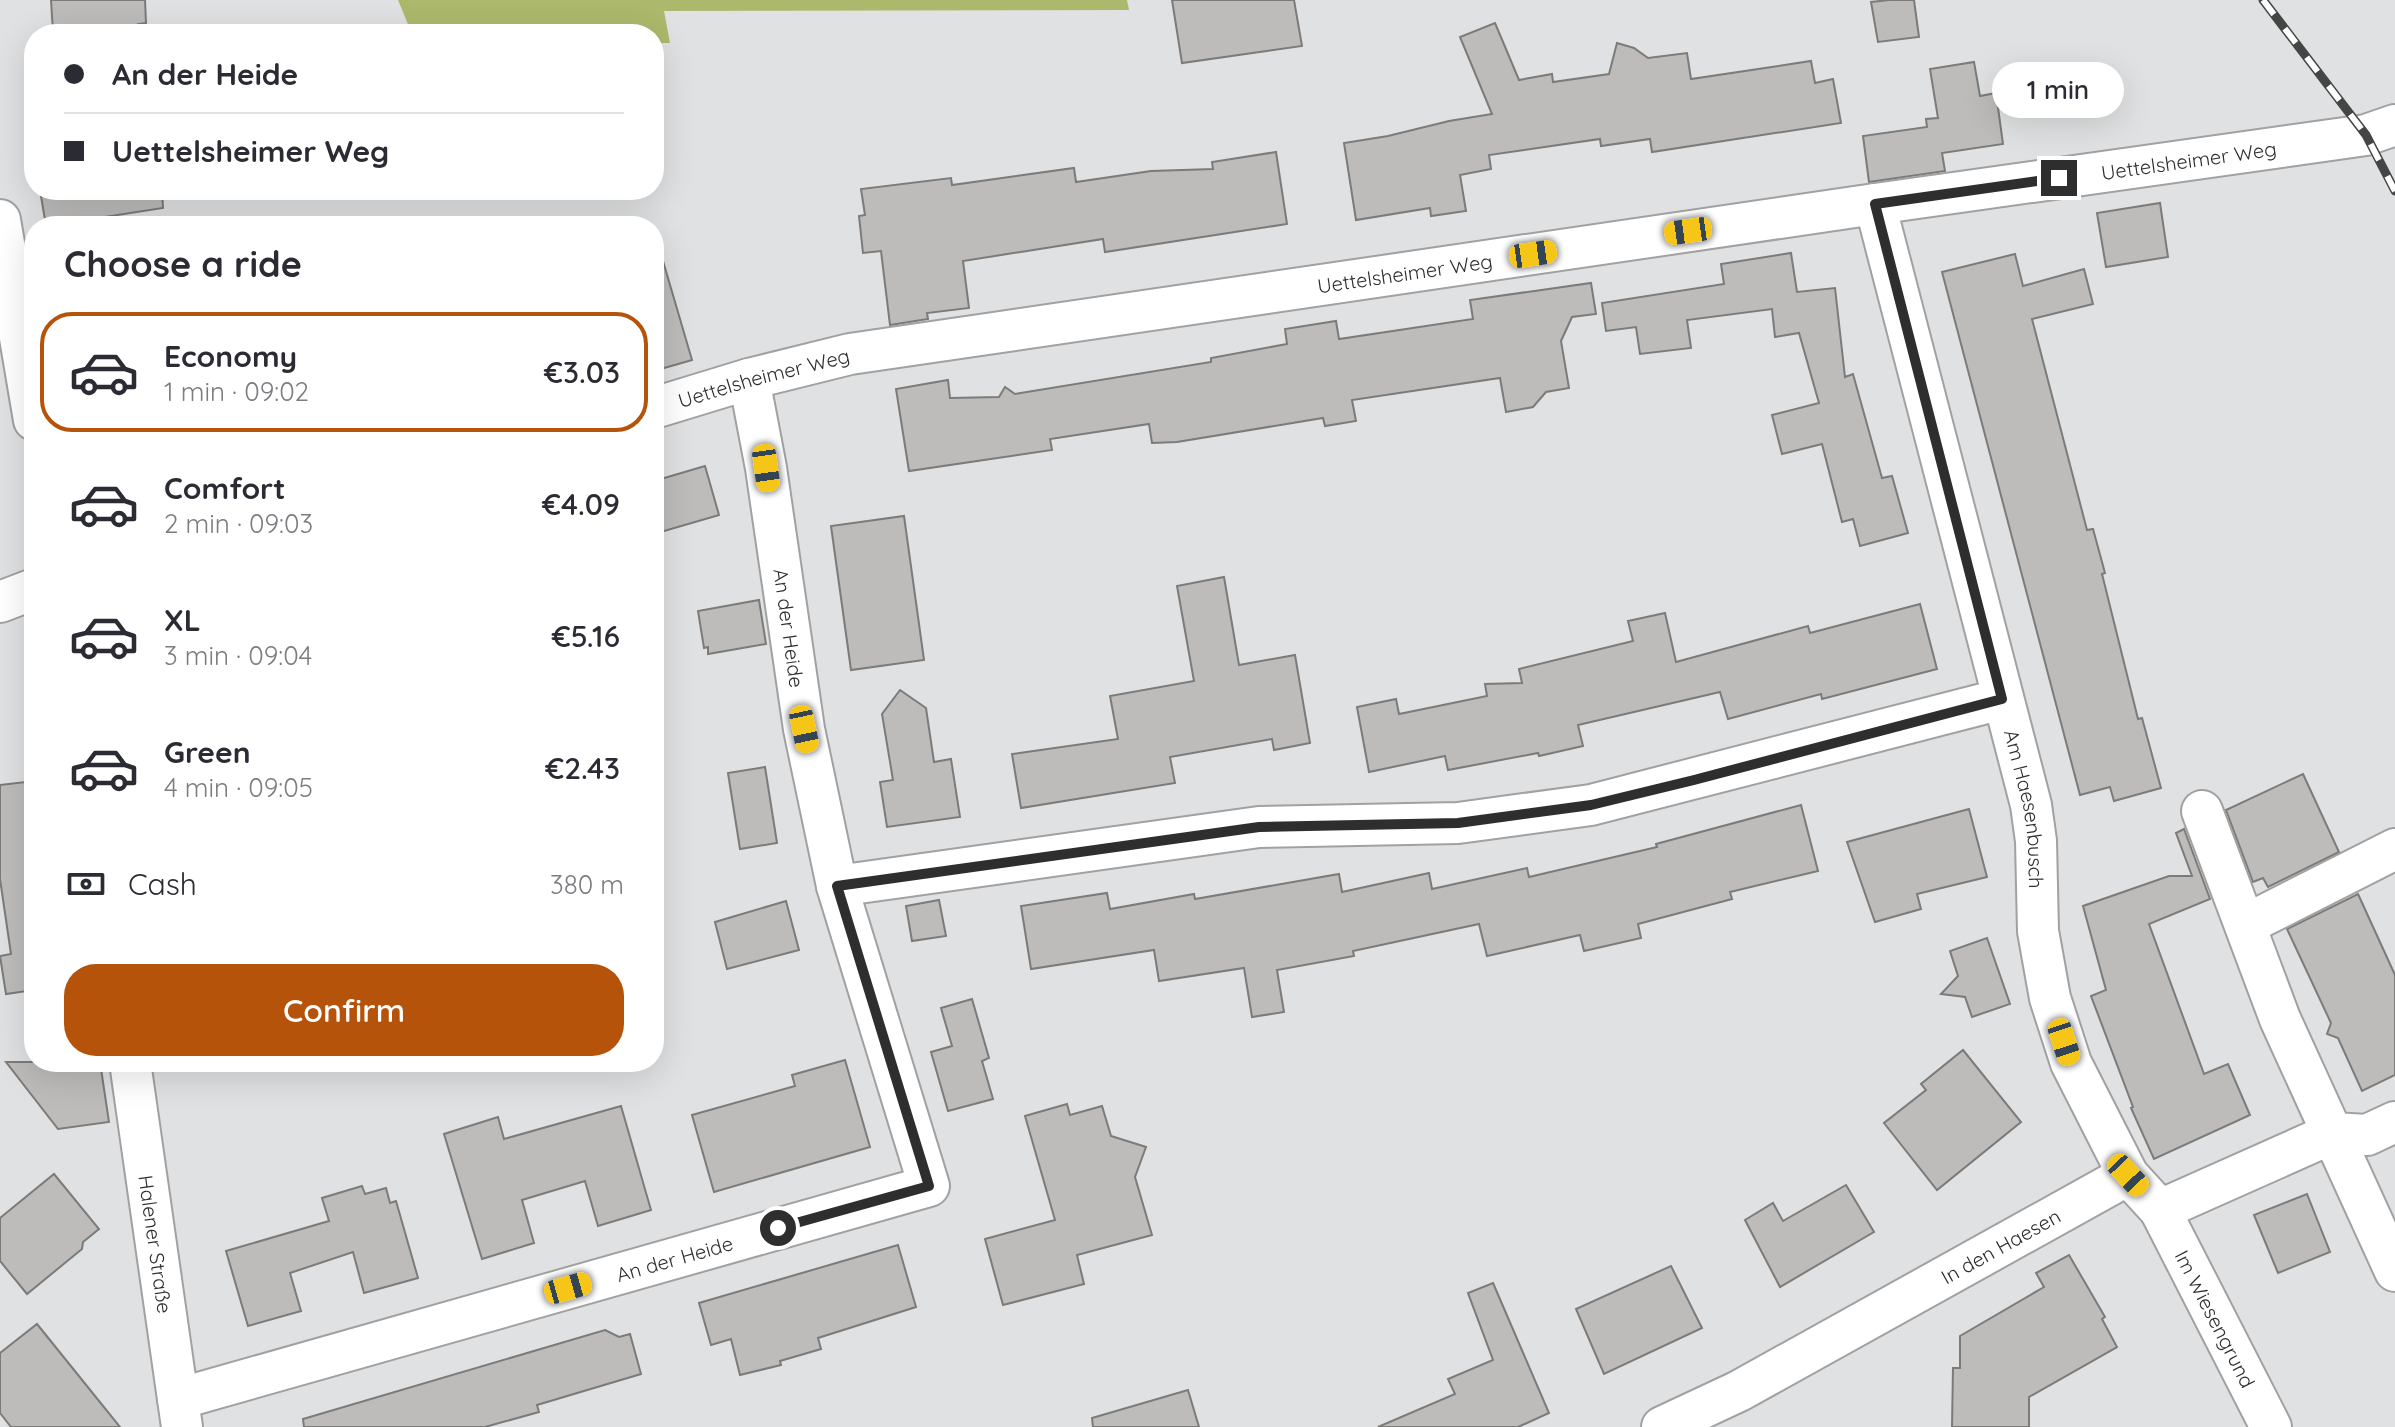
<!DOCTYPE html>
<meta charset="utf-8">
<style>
:root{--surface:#fff;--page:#f2f2f3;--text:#2b2b33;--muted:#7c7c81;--line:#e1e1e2;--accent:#b45309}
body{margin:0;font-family:Quicksand,sans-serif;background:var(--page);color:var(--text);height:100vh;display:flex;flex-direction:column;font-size:30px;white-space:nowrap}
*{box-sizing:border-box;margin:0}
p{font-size:26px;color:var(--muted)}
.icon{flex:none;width:44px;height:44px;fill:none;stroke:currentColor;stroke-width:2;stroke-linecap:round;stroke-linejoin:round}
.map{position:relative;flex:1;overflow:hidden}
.details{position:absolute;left:24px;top:216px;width:640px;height:856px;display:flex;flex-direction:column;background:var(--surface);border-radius:32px;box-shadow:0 8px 32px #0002}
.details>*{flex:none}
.hud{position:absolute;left:24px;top:24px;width:640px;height:176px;border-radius:32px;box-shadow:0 8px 32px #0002;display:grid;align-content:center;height:176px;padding:0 40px;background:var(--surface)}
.end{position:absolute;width:36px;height:36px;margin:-18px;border:10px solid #2e2e2e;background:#fff;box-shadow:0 0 0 4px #fff}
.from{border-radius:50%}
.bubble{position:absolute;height:56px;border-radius:28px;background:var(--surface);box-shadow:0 8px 32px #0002;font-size:26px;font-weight:600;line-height:56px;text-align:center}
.car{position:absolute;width:24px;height:48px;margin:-24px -12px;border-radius:10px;box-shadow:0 0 6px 2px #0007;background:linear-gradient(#f5c518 24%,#345 0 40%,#f5c518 0 76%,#345 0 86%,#f5c518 0)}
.hud b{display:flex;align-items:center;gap:28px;height:76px;font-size:30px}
.hud b+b{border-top:2px solid var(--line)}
.hud i{width:20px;height:20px;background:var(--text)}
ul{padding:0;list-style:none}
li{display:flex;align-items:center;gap:24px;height:120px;margin:0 16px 12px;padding:0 24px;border:4px solid transparent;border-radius:32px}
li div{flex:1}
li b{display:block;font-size:30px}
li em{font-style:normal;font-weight:600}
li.current{border-color:var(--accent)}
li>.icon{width:72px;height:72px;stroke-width:1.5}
h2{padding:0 40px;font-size:36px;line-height:96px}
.pay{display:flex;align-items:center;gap:20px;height:88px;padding:0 40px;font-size:30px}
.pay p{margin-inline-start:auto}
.cta{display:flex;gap:16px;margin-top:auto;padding:16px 40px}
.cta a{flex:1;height:92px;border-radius:32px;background:var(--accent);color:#fff;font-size:32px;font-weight:600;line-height:92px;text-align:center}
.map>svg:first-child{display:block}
.forest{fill:#acb96c}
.building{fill:#bdbcbb;stroke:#7c7b7a;stroke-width:2}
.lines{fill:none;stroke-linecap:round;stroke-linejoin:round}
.minor-casing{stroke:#a1a1a2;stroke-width:44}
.minor{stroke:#fff;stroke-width:40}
.rail-casing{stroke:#444545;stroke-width:9}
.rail{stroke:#fff;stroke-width:6;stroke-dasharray:18;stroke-linecap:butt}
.route{stroke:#2e2e2e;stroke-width:10}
.labels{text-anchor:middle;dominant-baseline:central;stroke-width:8;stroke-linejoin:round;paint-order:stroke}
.street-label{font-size:20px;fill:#2e2e2e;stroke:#fff}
</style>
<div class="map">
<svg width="2395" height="1427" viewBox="0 0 2395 1427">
<rect width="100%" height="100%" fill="#e0e1e2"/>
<!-- forest -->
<polygon class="forest" points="398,0 1127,0 1129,10 664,11 670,43 654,43 654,34 412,34"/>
<!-- building -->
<g class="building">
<polygon points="51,0 145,0 146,23 138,24 139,34 106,34 106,27 53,32"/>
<polygon points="1172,0 1294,0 1302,46 1182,63"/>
<polygon points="1889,0 1914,0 1919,37 1878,42 1871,2"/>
<polygon points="1495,23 1519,80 1552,74 1553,82 1609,74 1617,43 1634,48 1648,58 1687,53 1691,79 1811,61 1815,83 1833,79 1841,123 1652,152 1650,139 1601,146 1600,139 1489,155 1491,169 1460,175 1466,211 1431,216 1430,208 1356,220 1344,143 1388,136 1449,121 1492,114 1460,37"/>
<polygon points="1974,62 1980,96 1996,93 2003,144 1942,153 1945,171 1869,182 1863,136 1927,127 1926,119 1938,118 1930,69"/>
<polygon points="1276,152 1287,224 1105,252 1103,239 963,261 969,308 927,313 928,319 890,325 881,251 863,253 859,216 865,215 861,189 951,178 952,185 1074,168 1076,182 1151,171 1213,169 1212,162"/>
<polygon points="40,190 162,190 163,208 46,226"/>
<polygon points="2160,203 2168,257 2106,267 2097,213"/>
<polygon points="1791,253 1797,292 1835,288 1845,377 1853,374 1882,478 1892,476 1908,533 1860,546 1853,519 1842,522 1822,444 1782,454 1772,415 1819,403 1799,333 1775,337 1772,309 1687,320 1691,348 1640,354 1636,327 1606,331 1602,303 1724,284 1721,264"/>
<polygon points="2015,254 2023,286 2084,269 2093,304 2032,319 2087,530 2093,529 2105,573 2102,574 2138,719 2142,718 2161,788 2114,801 2110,787 2080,795 1942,272"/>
<polygon points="663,261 692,360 654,371 654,262"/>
<polygon points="1591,283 1596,314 1572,317 1561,341 1569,388 1546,392 1533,407 1506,412 1500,378 1352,400 1356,421 1325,426 1323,418 1177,442 1152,443 1149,424 1050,439 1052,450 909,471 896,389 948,380 950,398 999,397 1005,387 1015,394 1211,362 1211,358 1287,344 1285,329 1336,321 1339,339 1473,319 1470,300"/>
<polygon points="705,466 719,515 654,534 654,481"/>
<polygon points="904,516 924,660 851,670 831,526"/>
<polygon points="1224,577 1239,665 1295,655 1310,743 1274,750 1272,739 1170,757 1175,783 1021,808 1012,754 1118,739 1110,696 1194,681 1177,586"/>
<polygon points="759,600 766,644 708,654 708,647 704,648 698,611"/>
<polygon points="1920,604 1937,669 1822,699 1821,694 1728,719 1720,692 1578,725 1583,746 1539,756 1538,753 1448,770 1445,756 1369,772 1357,707 1396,699 1399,714 1487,696 1485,684 1522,683 1519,669 1633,641 1628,621 1665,613 1676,662 1808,626 1810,633"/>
<polygon points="900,690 926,708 934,762 951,759 960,817 887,827 880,782 893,780 882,714"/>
<polygon points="765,767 777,843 740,849 728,773"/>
<polygon points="2303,774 2339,852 2268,887 2263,878 2253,882 2226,810"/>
<polygon points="34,781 34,990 6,994 0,956 11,954 0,879 0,785"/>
<polygon points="1801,805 1818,871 1730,892 1732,899 1638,924 1641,938 1584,951 1580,935 1487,956 1479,924 1353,951 1354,956 1277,970 1284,1012 1252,1017 1244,968 1159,981 1154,950 1031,969 1021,906 1107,893 1110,909 1194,894 1195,899 1339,874 1342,892 1429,873 1432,889 1527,868 1529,877 1657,847 1656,844"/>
<polygon points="1969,809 1987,877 1917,894 1921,909 1875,922 1847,842"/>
<polygon points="2184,829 2210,899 2149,924 2204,1074 2228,1064 2250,1115 2154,1159 2131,1108 2133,1107 2091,996 2106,990 2083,906 2169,876 2192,876 2176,833"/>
<polygon points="2358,894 2395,975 2395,1075 2362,1091 2338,1038 2327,1034 2331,1023 2287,929"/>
<polygon points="939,900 946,936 912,941 906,906"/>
<polygon points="786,901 799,950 727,969 715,922"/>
<polygon points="1987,938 2010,1004 1972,1017 1965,997 1941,994 1958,976 1950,951"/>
<polygon points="972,999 989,1058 982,1061 993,1099 948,1111 931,1052 952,1046 941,1008"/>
<polygon points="1963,1050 2021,1122 1937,1190 1884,1123 1926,1090 1921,1084"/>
<polygon points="845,1060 870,1147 714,1192 692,1115 795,1086 792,1075"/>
<polygon points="6,1062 100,1062 109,1122 58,1129"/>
<polygon points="1067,1104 1070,1115 1102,1106 1111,1136 1146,1147 1135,1177 1152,1235 1077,1255 1084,1284 1003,1305 985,1239 1055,1220 1025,1116"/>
<polygon points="621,1106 651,1210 598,1226 585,1181 522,1200 534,1243 482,1259 444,1134 498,1117 504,1139"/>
<polygon points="54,1174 99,1229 83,1242 82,1249 27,1294 0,1261 0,1218"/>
<polygon points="1846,1185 1874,1232 1780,1287 1745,1220 1773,1203 1783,1221"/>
<polygon points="362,1186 365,1194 386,1188 390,1203 396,1201 418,1278 364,1293 353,1252 290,1273 301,1311 248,1326 226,1251 329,1221 322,1198"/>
<polygon points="2307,1194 2330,1252 2278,1273 2254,1215"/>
<polygon points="898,1245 916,1307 818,1338 821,1349 780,1361 781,1365 740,1375 731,1339 711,1345 699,1303"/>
<polygon points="2069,1255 2105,1317 2102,1319 2117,1347 2029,1397 2029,1427 1952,1427 1953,1368 1960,1368 1960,1336 2044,1287 2036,1273"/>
<polygon points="1671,1266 1702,1328 1604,1374 1576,1309"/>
<polygon points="1493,1283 1549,1413 1518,1427 1378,1427 1455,1394 1448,1379 1493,1360 1468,1293"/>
<polygon points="37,1324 95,1396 120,1427 11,1427 0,1413 0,1353"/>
<polygon points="605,1330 619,1337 630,1334 641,1374 537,1405 539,1412 485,1427 304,1427 303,1419"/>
<polygon points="1188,1390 1199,1427 1093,1427 1092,1418"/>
</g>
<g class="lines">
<defs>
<g id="minor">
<path id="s1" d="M 1875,204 L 2031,805 L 2036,841 L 2038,931 L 2050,998 L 2071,1063 L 2128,1175 L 2160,1210 L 2333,1133 L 2367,1135 L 2395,1122"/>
<polyline points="0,220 34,420"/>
<path id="s2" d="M 654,408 L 749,379 L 850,354 L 1875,204 L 2366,135 L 2395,125"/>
<polyline points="0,602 34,589"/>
<polyline points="2202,811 2280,1019 2395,1271"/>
<polyline points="837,886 1259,827 1458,823 1591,805 2002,699"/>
<polyline points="2245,925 2395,849"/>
<path id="s3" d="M 130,1062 L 182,1427"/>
<path id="s4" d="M 2160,1210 L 2271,1427"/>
<path id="s5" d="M 178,1399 L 929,1186 L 837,886 L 804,729 L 766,468 L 749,379"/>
<path id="s6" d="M 1662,1427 L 1739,1391 L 2128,1175"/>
</g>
</defs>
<!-- minor casing -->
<use href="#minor" class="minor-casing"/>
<!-- minor -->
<use href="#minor" class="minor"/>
<defs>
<polyline id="rail" points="2263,0 2366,135 2395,191"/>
</defs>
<!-- rail casing -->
<use href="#rail" class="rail-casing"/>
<!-- rail -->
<use href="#rail" class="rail"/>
</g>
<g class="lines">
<!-- route -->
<polyline class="route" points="778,1228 929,1186 837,886 1259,827 1458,823 1591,805 1694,780 2002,699 1875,204 2059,178"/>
</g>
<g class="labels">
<!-- street labels -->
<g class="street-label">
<text stroke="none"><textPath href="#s2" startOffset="1556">Uettelsheimer Weg</textPath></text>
<text stroke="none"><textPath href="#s2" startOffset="764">Uettelsheimer Weg</textPath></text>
<text stroke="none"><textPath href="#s2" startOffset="114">Uettelsheimer Weg</textPath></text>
<text transform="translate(789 628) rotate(82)">An der Heide</text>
<text stroke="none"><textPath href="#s1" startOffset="624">Am Haesenbusch</textPath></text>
<text stroke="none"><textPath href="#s3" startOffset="184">Halener Straße</textPath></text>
<text stroke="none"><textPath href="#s6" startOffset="384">In den Haesen</textPath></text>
<text stroke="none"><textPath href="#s5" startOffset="516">An der Heide</textPath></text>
<text stroke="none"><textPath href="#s4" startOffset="122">Im Wiesengrund</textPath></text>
</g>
</g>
</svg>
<i class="end from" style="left:778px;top:1228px"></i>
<i class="end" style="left:2059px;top:178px"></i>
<div class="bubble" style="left:1992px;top:62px;width:132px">1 min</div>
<i class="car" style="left:1688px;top:231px;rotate:262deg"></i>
<i class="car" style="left:1533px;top:254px;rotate:82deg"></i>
<i class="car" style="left:766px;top:468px;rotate:172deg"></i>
<i class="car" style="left:804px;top:729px;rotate:168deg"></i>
<i class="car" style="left:2064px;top:1042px;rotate:162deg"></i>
<i class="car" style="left:2128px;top:1175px;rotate:137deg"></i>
<i class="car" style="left:568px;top:1288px;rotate:74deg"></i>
<div class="hud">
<b><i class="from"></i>An der Heide</b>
<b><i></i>Uettelsheimer Weg</b>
</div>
<section class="details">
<h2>Choose a ride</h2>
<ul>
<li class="current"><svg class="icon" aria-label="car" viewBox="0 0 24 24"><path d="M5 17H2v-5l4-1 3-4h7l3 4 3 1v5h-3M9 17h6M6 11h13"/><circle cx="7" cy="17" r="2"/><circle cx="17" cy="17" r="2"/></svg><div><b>Economy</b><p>1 min · 09:02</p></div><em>€3.03</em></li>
<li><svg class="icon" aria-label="car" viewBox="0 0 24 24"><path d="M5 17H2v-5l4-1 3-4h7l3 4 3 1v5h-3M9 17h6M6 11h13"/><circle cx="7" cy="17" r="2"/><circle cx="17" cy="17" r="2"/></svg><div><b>Comfort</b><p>2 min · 09:03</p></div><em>€4.09</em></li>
<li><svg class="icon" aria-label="car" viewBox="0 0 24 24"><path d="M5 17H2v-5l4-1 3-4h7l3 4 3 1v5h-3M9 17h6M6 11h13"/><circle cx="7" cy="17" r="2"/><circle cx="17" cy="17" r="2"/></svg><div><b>XL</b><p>3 min · 09:04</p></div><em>€5.16</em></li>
<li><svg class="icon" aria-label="car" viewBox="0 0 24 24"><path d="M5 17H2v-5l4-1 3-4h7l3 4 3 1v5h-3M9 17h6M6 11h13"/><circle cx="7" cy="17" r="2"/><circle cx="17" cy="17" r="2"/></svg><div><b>Green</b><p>4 min · 09:05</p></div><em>€2.43</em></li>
</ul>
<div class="pay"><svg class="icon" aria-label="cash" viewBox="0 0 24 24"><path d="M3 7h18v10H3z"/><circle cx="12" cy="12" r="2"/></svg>Cash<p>380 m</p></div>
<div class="cta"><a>Confirm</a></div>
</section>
</div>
